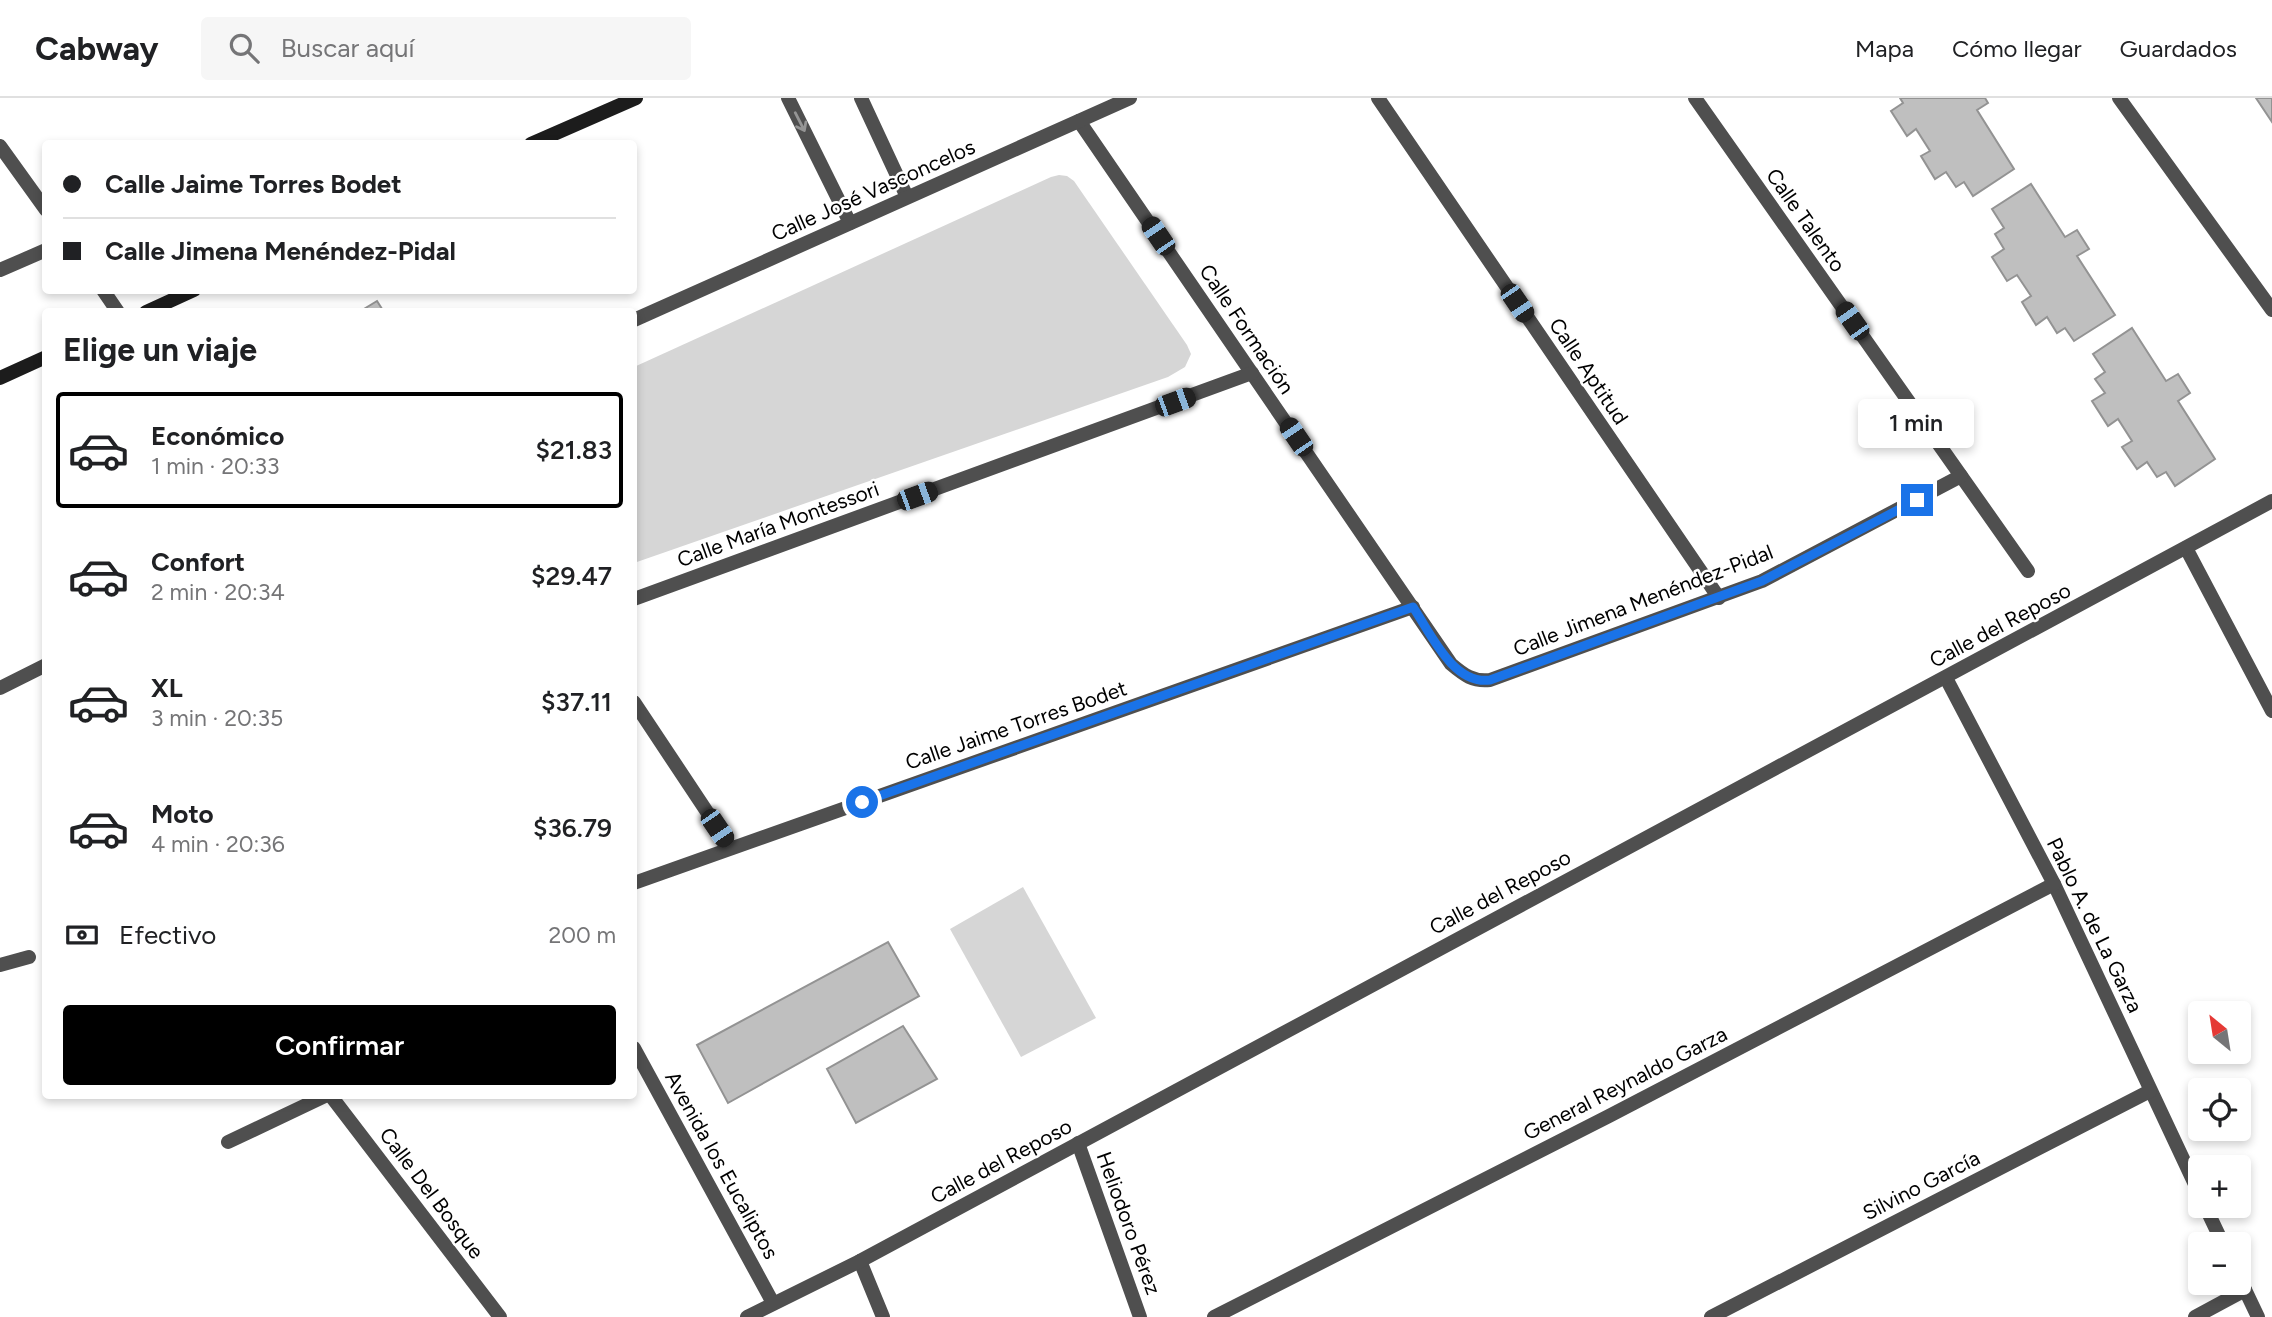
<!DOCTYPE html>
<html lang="es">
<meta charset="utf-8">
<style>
:root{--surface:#fff;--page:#f6f6f6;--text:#202124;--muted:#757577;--line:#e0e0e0;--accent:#000}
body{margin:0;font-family:Figtree,sans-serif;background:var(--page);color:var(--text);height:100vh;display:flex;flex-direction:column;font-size:26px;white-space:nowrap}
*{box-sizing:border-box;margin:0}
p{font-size:23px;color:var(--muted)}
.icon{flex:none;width:38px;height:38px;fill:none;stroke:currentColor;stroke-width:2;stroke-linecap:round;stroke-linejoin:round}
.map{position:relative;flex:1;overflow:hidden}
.drawer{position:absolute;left:42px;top:210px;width:595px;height:791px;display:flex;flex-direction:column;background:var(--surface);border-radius:7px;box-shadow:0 4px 10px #0003}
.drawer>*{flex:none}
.top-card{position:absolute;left:42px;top:42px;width:595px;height:154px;border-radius:7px;box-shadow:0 4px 10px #0003;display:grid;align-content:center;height:154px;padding:0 21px;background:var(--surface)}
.needle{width:46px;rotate:330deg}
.fabs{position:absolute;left:2188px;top:903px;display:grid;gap:14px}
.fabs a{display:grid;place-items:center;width:63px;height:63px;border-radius:7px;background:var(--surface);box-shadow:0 4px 10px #0003;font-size:35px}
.end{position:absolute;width:32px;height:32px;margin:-16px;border:9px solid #1a73e8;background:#fff;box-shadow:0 0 0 4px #fff}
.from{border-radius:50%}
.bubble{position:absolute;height:49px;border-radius:7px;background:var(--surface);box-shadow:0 4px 10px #0003;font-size:23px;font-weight:600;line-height:49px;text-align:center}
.car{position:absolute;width:21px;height:42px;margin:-21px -10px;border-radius:9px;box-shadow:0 0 5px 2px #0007;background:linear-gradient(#222 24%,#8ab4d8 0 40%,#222 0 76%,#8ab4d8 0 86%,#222 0)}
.top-card b{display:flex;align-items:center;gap:24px;height:66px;font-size:26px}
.top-card b+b{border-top:2px solid var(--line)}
.top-card i{width:18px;height:18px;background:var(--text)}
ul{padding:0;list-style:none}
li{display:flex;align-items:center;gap:21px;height:116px;margin:0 14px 10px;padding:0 7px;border:4px solid transparent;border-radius:7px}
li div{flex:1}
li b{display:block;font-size:26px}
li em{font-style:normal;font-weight:600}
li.selected{border-color:var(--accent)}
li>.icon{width:63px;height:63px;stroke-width:1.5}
h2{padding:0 21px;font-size:32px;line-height:84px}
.pay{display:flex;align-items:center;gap:18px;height:77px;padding:0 21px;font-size:26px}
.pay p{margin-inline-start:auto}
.primary-button{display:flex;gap:14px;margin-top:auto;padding:14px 21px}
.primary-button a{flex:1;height:80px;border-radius:7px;background:var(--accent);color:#fff;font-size:28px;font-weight:600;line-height:80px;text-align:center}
header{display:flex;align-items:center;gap:42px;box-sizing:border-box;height:98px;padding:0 35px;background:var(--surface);border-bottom:2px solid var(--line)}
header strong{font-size:33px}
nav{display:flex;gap:38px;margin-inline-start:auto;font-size:24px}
.search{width:490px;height:63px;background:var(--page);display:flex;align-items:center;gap:18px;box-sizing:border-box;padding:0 24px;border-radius:7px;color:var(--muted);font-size:26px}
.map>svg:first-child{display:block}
.green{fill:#d6d6d6}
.building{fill:#bfbfbf;stroke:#939393;stroke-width:2}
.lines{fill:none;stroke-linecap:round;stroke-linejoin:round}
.street{stroke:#4f4f4f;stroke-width:14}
.secondary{stroke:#1c1c1c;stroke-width:14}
.oneway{stroke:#959595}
.route{stroke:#1a73e8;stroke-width:9}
.labels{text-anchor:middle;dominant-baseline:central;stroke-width:5;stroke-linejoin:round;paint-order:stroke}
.street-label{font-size:21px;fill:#000;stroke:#fff}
</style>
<header>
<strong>Cabway</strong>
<div class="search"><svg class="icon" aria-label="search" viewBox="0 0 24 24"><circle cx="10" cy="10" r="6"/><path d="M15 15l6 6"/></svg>Buscar aquí</div>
<nav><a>Mapa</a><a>Cómo llegar</a><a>Guardados</a></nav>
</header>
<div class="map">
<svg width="2272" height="1219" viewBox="0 0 2272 1219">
<rect width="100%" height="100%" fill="#fff"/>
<!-- green -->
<g class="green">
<polygon points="1059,77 1067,78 1074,83 1187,247 1191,256 1185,269 1168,279 634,465 634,269 1051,79"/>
<polygon points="1023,789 1096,920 1021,959 950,831"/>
</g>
<!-- building -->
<g class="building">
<polygon points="1900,0 1985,0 1988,5 1977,12 2014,71 1973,98 1964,84 1956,89 1946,74 1935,81 1921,58 1930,53 1916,31 1907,38 1891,13 1903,5"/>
<polygon points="2256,0 2272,0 2272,24"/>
<polygon points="2031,86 2065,139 2077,132 2089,151 2077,158 2115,217 2074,243 2065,230 2057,235 2047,219 2036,227 2022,204 2031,198 2017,177 2007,183 1992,159 2004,151 1995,136 2004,130 1992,111"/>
<polygon points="377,203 384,214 359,214"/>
<polygon points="2132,230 2166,283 2178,276 2190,295 2178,303 2215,361 2175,388 2166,374 2157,379 2147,364 2137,371 2122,349 2132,343 2118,321 2108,328 2092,303 2105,295 2095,281 2105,274 2093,256"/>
<polygon points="888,844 919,898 728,1005 697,947"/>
<polygon points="903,928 937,981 856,1025 827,971"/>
</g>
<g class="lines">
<!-- street -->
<g class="street">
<polyline points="788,0 850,125"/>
<polyline points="861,0 907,99"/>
<polyline points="1378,0 1719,500"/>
<polyline points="1695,0 2028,473"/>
<polyline points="2119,0 2272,212"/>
<path d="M 1079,23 L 1451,566 C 1464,577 1473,584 1490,582 L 1762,483 L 1961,378"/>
<polyline points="0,48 46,112"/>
<polyline points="0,172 46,152"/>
<polyline points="103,192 118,214"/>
<polyline points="634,222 1130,0"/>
<polyline points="2186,450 2272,613"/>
<polyline points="634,501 1252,275"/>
<polyline points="1946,580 2054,786 2200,1097"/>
<polyline points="0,590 46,567"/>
<polyline points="634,604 731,750"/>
<polyline points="634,785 1413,509"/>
<polyline points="0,867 29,859"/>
<polyline points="634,950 773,1205"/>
<polyline points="331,998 500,1219"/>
<polyline points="228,1044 325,998"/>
<polyline points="1078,1045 1140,1219"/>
<polyline points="2205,1108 2223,1146"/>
<polyline points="860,1163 883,1219"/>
<polyline points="2238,1177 2258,1219"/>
<polyline points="747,1219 860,1163 2272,403"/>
<polyline points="1214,1219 1609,1018 2054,786"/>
<polyline points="1711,1219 2150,993"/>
<polyline points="2195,1219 2245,1192"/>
</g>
<!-- secondary -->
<g class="secondary">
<polyline points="531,46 636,0"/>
<polyline points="146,214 194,192"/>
<polyline points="0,280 46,259"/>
</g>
</g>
<!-- one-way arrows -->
<defs><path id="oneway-shaft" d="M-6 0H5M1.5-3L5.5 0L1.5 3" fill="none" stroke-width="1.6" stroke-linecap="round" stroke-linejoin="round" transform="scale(1.75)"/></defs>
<use class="oneway" href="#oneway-shaft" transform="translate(800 24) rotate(63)"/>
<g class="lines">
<!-- route -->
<path class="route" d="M 862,704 L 1413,509 C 1431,536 1453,587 1490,582 L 1762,483 L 1917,402"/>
</g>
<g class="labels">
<!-- street labels -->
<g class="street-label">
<text transform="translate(873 92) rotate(-24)">Calle José Vasconcelos</text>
<text transform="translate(1806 122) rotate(55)">Calle Talento</text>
<text transform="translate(1247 231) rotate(56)">Calle Formación</text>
<text transform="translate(1589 273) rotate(56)">Calle Aptitud</text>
<text transform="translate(778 426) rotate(-20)">Calle María Montessori</text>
<text transform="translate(1643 502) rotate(-21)">Calle Jimena Menéndez-Pidal</text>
<text transform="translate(2000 527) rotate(-28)">Calle del Reposo</text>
<text transform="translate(1016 627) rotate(-19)">Calle Jaime Torres Bodet</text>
<text transform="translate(1500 794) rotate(-28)">Calle del Reposo</text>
<text transform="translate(2095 827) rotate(64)">Pablo A. de La Garza</text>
<text transform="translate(1625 985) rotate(-27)">General Reynaldo Garza</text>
<text transform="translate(1001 1063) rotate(-28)">Calle del Reposo</text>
<text transform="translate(722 1067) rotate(61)">Avenida los Eucaliptos</text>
<text transform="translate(1921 1087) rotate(-27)">Silvino García</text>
<text transform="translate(432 1095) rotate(53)">Calle Del Bosque</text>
<text transform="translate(1129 1125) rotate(70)">Heliodoro Pérez</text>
</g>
</g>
</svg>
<div class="fabs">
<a><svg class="needle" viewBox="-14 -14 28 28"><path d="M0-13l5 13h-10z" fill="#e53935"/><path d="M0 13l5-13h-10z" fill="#757577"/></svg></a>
<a><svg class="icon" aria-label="locate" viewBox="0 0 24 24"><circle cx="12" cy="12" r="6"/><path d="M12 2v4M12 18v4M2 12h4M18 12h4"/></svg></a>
<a>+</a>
<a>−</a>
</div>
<i class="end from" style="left:862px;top:704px"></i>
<i class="end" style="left:1917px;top:402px"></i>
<div class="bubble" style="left:1858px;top:301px;width:116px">1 min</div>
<i class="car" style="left:1158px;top:138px;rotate:326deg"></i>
<i class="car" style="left:1517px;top:205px;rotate:146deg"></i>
<i class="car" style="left:1852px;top:223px;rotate:325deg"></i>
<i class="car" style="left:1175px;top:304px;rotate:70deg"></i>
<i class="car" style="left:1296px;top:339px;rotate:326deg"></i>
<i class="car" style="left:917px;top:398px;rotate:70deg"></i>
<i class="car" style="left:717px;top:730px;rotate:146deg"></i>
<div class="top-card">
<b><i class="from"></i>Calle Jaime Torres Bodet</b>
<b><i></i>Calle Jimena Menéndez-Pidal</b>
</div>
<section class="drawer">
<h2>Elige un viaje</h2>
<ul>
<li class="selected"><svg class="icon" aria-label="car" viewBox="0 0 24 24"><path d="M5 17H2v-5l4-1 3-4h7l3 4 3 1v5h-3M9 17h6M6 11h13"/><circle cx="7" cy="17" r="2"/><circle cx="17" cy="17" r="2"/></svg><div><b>Económico</b><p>1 min · 20:33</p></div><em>$21.83</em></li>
<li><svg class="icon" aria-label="car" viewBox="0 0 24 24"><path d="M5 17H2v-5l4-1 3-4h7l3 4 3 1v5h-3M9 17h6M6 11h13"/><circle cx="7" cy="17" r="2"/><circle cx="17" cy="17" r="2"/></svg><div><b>Confort</b><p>2 min · 20:34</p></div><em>$29.47</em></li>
<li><svg class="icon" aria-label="car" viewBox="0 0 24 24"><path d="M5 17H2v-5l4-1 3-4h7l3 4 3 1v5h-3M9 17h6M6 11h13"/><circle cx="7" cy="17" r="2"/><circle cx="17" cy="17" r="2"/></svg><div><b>XL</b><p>3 min · 20:35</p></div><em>$37.11</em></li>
<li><svg class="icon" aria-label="car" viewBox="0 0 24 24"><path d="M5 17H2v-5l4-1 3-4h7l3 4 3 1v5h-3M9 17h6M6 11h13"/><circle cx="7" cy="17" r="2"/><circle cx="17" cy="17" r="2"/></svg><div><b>Moto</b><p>4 min · 20:36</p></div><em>$36.79</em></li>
</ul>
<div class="pay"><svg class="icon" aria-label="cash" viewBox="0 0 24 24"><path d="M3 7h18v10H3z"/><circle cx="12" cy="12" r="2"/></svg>Efectivo<p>200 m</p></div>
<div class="primary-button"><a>Confirmar</a></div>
</section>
</div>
